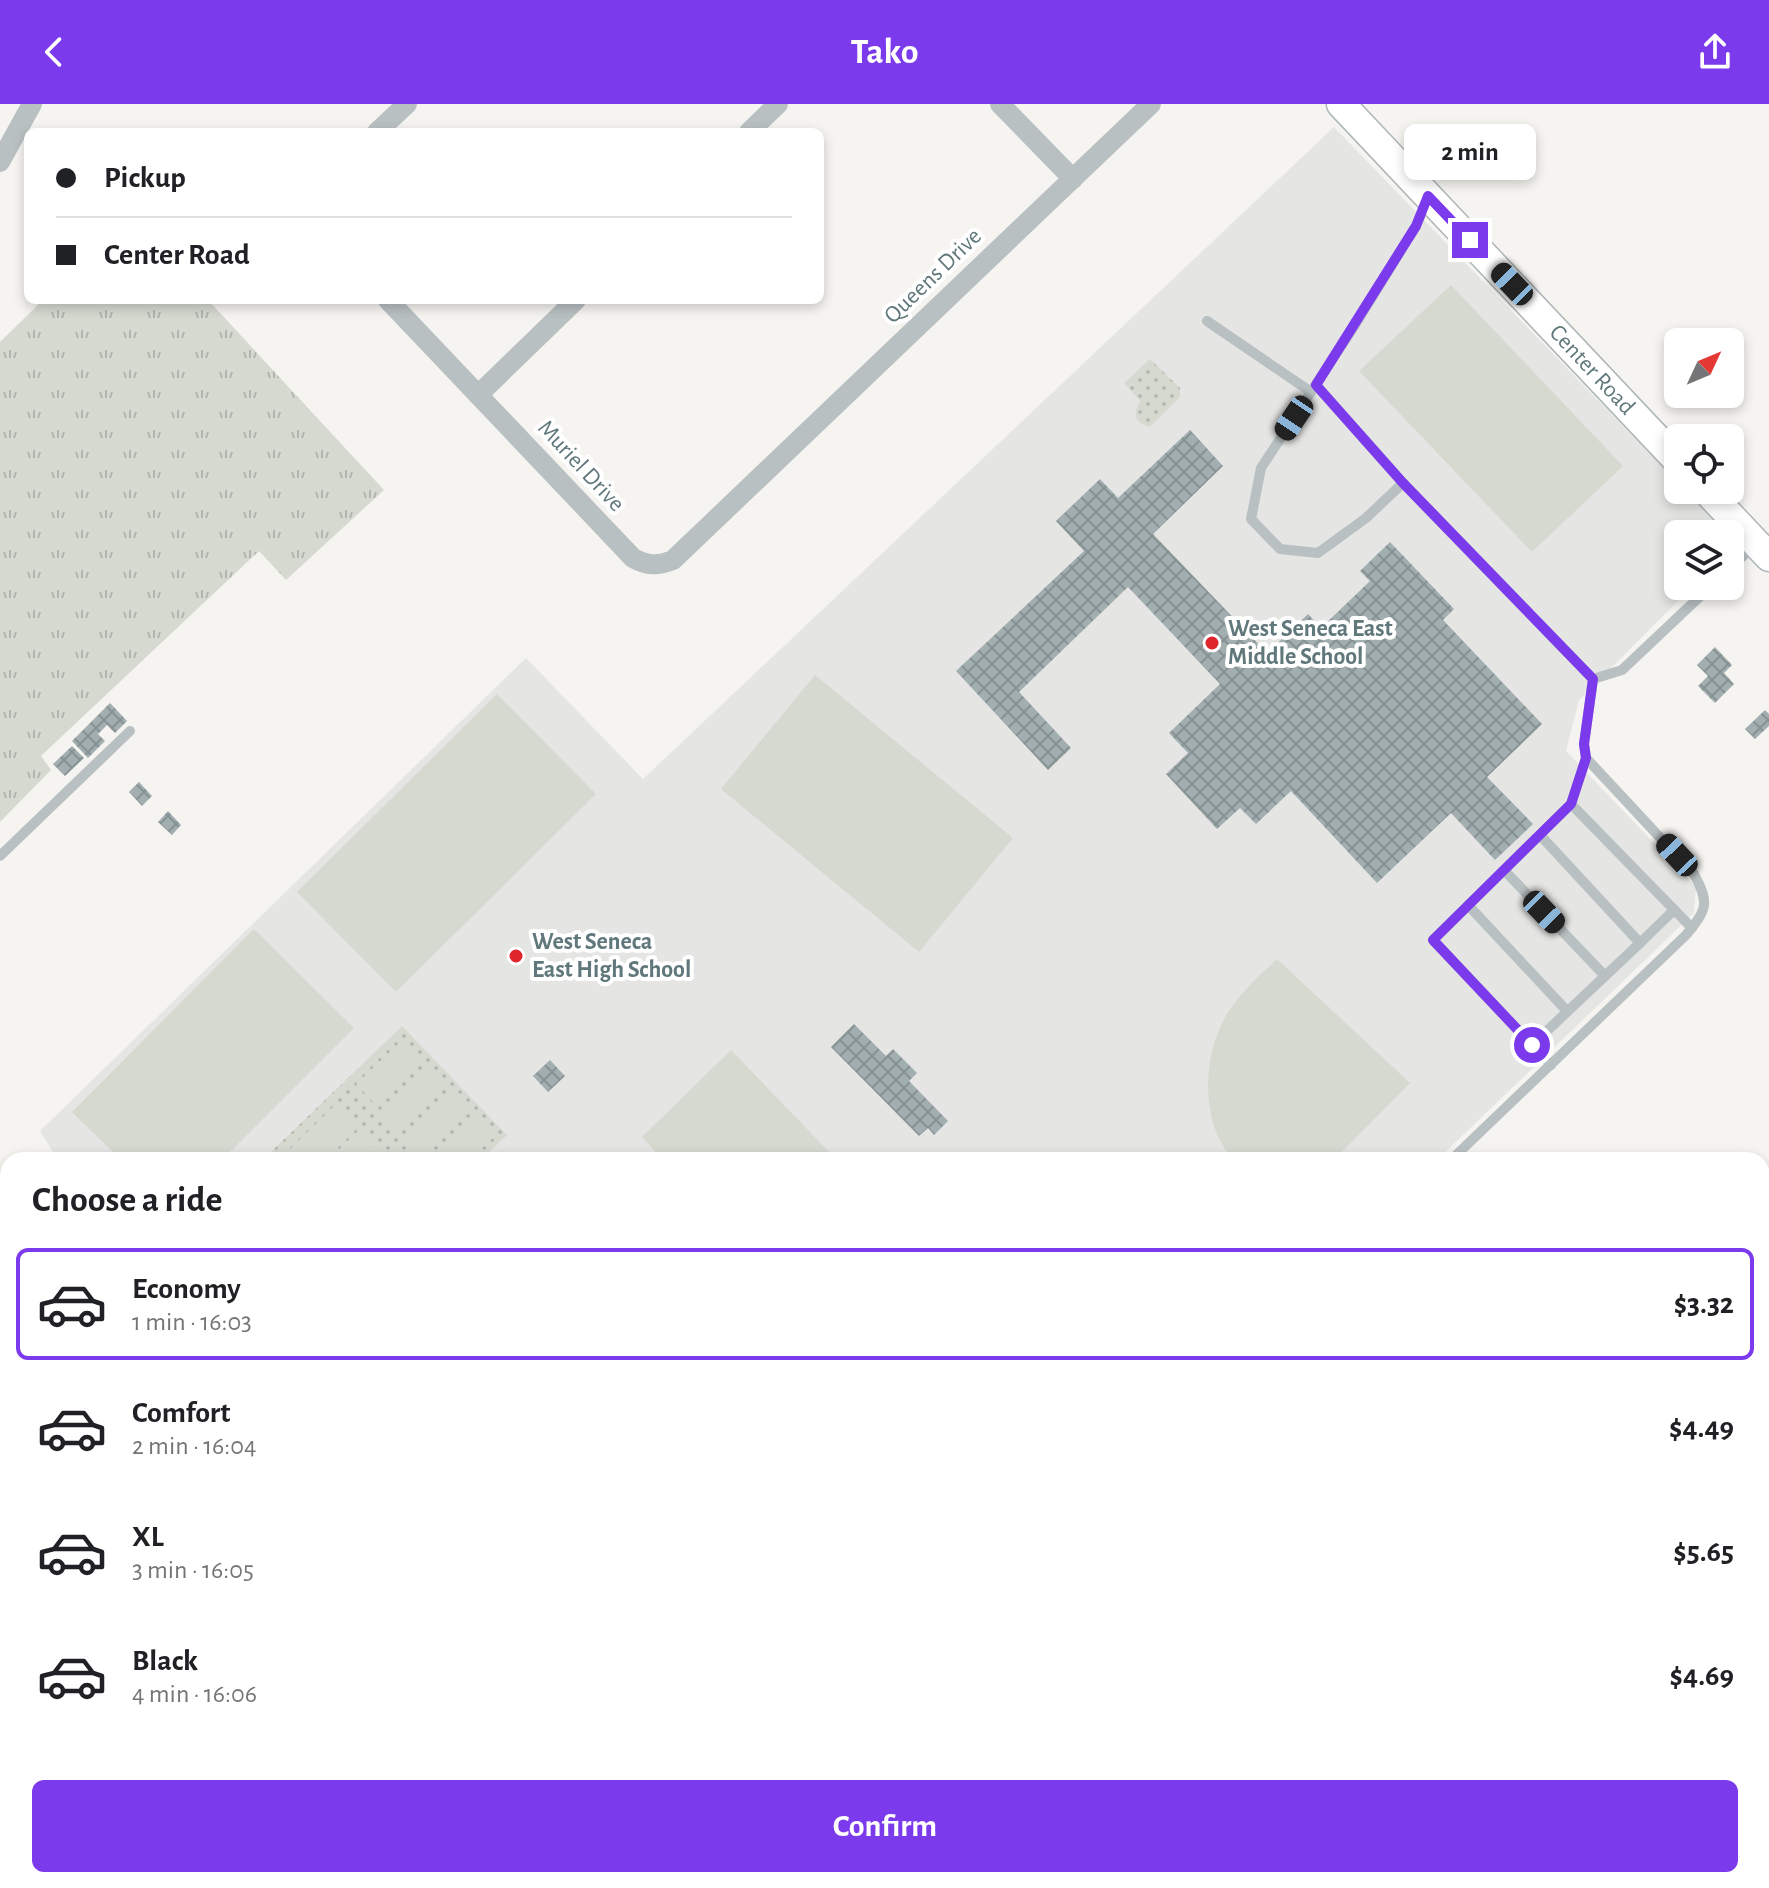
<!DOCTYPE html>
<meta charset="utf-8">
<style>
:root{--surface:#fff;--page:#f2f2f2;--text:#202124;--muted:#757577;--line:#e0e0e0;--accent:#7c3aed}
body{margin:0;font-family:"Alegreya Sans",sans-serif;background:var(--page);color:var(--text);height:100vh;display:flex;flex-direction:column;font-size:30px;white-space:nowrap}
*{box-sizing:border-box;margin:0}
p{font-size:26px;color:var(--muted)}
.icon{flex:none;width:44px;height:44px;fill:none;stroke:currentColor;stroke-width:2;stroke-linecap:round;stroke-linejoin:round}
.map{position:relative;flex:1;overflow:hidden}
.sheet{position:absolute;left:0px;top:1048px;width:1770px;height:736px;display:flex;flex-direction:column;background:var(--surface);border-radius:24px 24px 0 0;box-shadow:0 4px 12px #0003}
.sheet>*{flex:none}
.top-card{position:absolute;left:24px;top:24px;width:800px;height:176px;border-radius:12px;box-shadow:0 4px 12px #0003;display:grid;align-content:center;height:176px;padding:0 32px;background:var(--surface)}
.needle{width:52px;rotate:46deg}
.buttons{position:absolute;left:1664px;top:224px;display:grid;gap:16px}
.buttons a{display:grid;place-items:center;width:80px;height:80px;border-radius:12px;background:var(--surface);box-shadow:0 4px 12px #0003;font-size:40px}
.end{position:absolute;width:36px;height:36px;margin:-18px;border:10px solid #7c3aed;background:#fff;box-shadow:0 0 0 4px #fff}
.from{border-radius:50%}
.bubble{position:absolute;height:56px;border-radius:12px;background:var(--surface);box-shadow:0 4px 12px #0003;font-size:26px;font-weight:600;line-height:56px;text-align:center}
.car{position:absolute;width:24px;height:48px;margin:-24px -12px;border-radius:10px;box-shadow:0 0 6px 2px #0007;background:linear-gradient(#222 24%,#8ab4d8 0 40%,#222 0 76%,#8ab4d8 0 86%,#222 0)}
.top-card b{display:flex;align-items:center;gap:28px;height:76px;font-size:30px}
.top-card b+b{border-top:2px solid var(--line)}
.top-card i{width:20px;height:20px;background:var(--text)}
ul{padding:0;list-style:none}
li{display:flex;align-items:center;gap:24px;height:112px;margin:0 16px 12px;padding:0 16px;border:4px solid transparent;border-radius:12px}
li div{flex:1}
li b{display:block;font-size:30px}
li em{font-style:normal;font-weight:600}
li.current{border-color:var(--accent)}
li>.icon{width:72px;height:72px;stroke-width:1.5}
h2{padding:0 32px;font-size:36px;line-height:96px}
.action{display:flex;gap:16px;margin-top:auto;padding:16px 32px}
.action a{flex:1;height:92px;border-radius:12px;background:var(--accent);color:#fff;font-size:32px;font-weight:600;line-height:92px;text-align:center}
header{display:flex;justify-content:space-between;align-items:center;height:104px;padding:0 32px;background:var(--accent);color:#fff;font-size:36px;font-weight:600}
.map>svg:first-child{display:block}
.built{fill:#e5e5e4}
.grass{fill:url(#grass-tufts)}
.park{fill:url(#park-dots)}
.pitch{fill:#d6d9d0}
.building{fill:url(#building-cross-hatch)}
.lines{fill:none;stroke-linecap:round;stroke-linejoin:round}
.secondary-casing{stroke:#aeb6b8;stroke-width:31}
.lane{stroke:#b9c0c1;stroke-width:10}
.street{stroke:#b9c0c1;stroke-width:20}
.secondary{stroke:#fff;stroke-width:28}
.route{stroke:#7c3aed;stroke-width:10}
.poi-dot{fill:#df262d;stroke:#fff;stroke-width:3}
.labels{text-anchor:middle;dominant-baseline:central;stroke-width:8;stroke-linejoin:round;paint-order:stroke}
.street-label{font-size:24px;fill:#60777b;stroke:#fff}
.poi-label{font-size:24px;font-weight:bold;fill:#60777b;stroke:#fff;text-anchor:start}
</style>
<header><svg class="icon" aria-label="back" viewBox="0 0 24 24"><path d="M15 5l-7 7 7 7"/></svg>Tako<svg class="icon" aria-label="share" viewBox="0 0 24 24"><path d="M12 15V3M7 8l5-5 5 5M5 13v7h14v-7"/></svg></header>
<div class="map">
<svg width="1769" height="1784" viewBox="0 0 1769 1784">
<defs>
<pattern id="grass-tufts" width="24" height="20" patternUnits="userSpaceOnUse" patternTransform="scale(2)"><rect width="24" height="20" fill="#d6d9d0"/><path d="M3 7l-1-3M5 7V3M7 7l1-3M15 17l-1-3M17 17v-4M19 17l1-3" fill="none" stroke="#b1b5ae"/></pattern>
<pattern id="park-dots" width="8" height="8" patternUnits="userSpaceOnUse" patternTransform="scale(2)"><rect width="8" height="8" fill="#d6d9d0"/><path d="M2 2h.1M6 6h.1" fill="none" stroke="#b1b5ae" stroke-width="1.8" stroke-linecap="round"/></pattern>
<pattern id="building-cross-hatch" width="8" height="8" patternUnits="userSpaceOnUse" patternTransform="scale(2)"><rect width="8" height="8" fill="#a2aeb0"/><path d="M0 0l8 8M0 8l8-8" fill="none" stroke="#879294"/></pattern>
</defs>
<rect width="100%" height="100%" fill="#f5f4f1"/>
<!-- built -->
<g class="built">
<polygon points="1334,23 1678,379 1678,386 1685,386 1727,430 1678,430 1678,482 1693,482 1579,596 1566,647 1696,783 1694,809 1437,1056 58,1056 40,1027 526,554 643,675"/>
<polygon points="228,1776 448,1776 440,1784 232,1784"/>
</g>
<!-- grass -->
<g class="grass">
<polygon points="43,196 208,196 384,386 286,476 259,447 41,652 51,666 0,718 0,238"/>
<polygon points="505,1776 898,1776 890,1784 496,1784"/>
</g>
<!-- park -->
<g class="park">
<path d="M 1150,255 L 1180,284 L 1180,293 L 1150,323 C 1134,319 1133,310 1140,297 L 1124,279 Z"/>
<polygon points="402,922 507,1031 481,1056 281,1056 272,1047"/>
</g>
<!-- pitch -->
<g class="pitch">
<polygon points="1451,181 1623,362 1532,448 1359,267"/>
<polygon points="815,571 1013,734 919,848 721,685"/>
<polygon points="497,590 596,690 396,888 297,788"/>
<polygon points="254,825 354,924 222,1056 121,1056 72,1008"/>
<path d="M 1277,855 L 1410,979 L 1334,1056 L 1234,1056 C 1197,1018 1202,940 1234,900 C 1246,883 1262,869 1277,855 Z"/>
<polygon points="400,938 420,958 376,1001 356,980"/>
<polygon points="731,946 837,1056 663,1056 642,1033"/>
<polygon points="424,963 444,983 400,1026 380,1006"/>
<polygon points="449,988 469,1009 425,1051 405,1031"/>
<polygon points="334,1002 354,1022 319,1056 301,1056 290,1045"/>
<polygon points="473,1013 493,1034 470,1056 429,1056"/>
<polygon points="358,1027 378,1048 369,1056 328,1056"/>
</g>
<!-- building -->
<g class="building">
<polygon points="1190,326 1223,362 1153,430 1267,549 1308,510 1321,524 1370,477 1360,467 1390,438 1454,505 1443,516 1542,620 1487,673 1533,720 1495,756 1451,709 1377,779 1291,687 1256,720 1240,704 1217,725 1166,670 1188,649 1169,629 1220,580 1128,483 1019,588 1071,644 1048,666 956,567 1084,447 1056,417 1100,375 1118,394"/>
<polygon points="1715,543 1732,561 1724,569 1734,580 1715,599 1698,582 1708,572 1697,561"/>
<polygon points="110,599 127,617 115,629 107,621 98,630 105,637 88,654 72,637"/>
<polygon points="1765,606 1769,610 1769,622 1755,635 1745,625"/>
<polygon points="72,642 84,654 65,672 53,660"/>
<polygon points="139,678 152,692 142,702 129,688"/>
<polygon points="168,707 181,721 172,731 158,718"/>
<polygon points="854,920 886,952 893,945 917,969 909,977 948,1017 934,1031 928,1024 919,1032 831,943"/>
<polygon points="550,956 565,972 548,988 533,972"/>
<polygon points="1769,1543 1769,1576 1762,1569 1762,1556 1766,1552 1763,1549"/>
<polygon points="73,1776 100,1776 108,1784 81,1784"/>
<polygon points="1044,1776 1084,1776 1076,1784 1052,1784"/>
<polygon points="1217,1776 1260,1776 1262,1777 1255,1784 1208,1784"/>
<polygon points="1370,1776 1411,1776 1417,1782 1414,1784 1362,1784"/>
</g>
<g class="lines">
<defs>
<g id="secondary">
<polyline points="1341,0 1678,357"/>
<polyline points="1706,386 1769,453"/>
</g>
</defs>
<!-- secondary casing -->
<use href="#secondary" class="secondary-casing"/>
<!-- lane -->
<g class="lane">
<polyline points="1207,217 1311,288"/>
<polyline points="1316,281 1403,379 1366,414 1318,449 1280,445 1251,415 1261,364 1355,221 1416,122 1428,94"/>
<polyline points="1403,379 1593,575"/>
<polyline points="1730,464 1755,441"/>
<polyline points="1593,575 1622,566 1711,482"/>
<polyline points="1571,700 1692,824"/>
<polyline points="1540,731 1640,839 1674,806"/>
<polyline points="0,752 130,627"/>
<polyline points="1504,766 1605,872"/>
<polyline points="1468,801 1567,907"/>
<polyline points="1532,941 1640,839"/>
<polyline points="1551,961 1433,836 1571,700 1586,654"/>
<path d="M 1451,1056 L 1686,831 C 1707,805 1710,800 1694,770 L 1586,654 L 1584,640 L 1593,575"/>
<polyline points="1762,1537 1769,1530"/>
<polyline points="1762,1585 1769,1593"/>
<polyline points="410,1776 416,1784"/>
<polyline points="321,1784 329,1776"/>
<polyline points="385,1784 393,1776"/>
<polyline points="458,1784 465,1776"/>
</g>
<!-- street -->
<g class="street">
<polyline points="1000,0 1073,75"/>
<polyline points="377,28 407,0"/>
<polyline points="749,28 778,0"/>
<polyline points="0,58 32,0"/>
<path d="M 388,196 L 633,454 C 647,462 658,462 673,456 L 1151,0"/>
<polyline points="478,291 576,196"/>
<polyline points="1762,1257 1769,1250"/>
<polyline points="1148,1784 1156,1776"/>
<polyline points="1488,1784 1496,1776"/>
</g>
<!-- secondary -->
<use href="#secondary" class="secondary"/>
</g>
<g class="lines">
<!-- route -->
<polyline class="route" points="1470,136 1428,92 1416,122 1316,281 1403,379 1593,575 1584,640 1586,654 1571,700 1433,836 1532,941"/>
</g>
<!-- markers -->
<g class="poi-dot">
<circle cx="1212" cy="539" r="8"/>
<circle cx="516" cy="852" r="8"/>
</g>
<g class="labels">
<!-- street labels -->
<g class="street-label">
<text transform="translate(933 172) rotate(-44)">Queens Drive</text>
<text transform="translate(1592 266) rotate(47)">Center Road</text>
<text transform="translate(581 362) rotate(47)">Muriel Drive</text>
</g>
<!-- poi labels -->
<g class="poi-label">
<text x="1228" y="525">West Seneca East<tspan x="1228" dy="28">Middle School</tspan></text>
<text x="532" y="838">West Seneca<tspan x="532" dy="28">East High School</tspan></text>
</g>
</g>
</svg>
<div class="buttons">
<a><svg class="needle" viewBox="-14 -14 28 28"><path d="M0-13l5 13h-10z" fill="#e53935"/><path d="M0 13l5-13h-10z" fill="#757577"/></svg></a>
<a><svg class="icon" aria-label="locate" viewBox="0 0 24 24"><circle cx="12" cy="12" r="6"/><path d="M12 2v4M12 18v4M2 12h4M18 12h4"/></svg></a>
<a><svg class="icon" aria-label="layers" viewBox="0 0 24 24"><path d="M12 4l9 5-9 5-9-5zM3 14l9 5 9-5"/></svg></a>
</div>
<i class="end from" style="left:1532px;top:941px"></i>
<i class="end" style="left:1470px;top:136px"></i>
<div class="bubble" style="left:1404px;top:20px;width:132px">2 min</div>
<i class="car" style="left:1512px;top:180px;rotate:316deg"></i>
<i class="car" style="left:1294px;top:314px;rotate:214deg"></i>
<i class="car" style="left:1677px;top:751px;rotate:317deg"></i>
<i class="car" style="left:1544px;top:808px;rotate:136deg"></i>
<div class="top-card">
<b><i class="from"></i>Pickup</b>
<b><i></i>Center Road</b>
</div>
<section class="sheet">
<h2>Choose a ride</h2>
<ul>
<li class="current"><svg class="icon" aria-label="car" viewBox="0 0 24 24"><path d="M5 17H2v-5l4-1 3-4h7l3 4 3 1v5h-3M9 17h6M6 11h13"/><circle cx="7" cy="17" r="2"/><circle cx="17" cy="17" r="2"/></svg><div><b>Economy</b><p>1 min · 16:03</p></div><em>$3.32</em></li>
<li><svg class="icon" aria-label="car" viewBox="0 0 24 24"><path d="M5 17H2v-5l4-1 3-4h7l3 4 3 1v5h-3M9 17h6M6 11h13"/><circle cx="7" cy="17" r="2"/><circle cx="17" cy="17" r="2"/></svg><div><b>Comfort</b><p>2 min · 16:04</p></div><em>$4.49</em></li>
<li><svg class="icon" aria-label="car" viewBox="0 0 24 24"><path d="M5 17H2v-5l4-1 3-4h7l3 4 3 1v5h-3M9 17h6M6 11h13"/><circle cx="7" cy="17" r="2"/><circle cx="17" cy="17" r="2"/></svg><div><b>XL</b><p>3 min · 16:05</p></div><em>$5.65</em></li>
<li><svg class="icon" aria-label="car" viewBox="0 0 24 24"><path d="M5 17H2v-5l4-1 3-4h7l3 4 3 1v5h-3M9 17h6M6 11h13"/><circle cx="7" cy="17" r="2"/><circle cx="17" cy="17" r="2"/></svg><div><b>Black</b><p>4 min · 16:06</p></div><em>$4.69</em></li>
</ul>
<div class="action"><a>Confirm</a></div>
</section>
</div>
